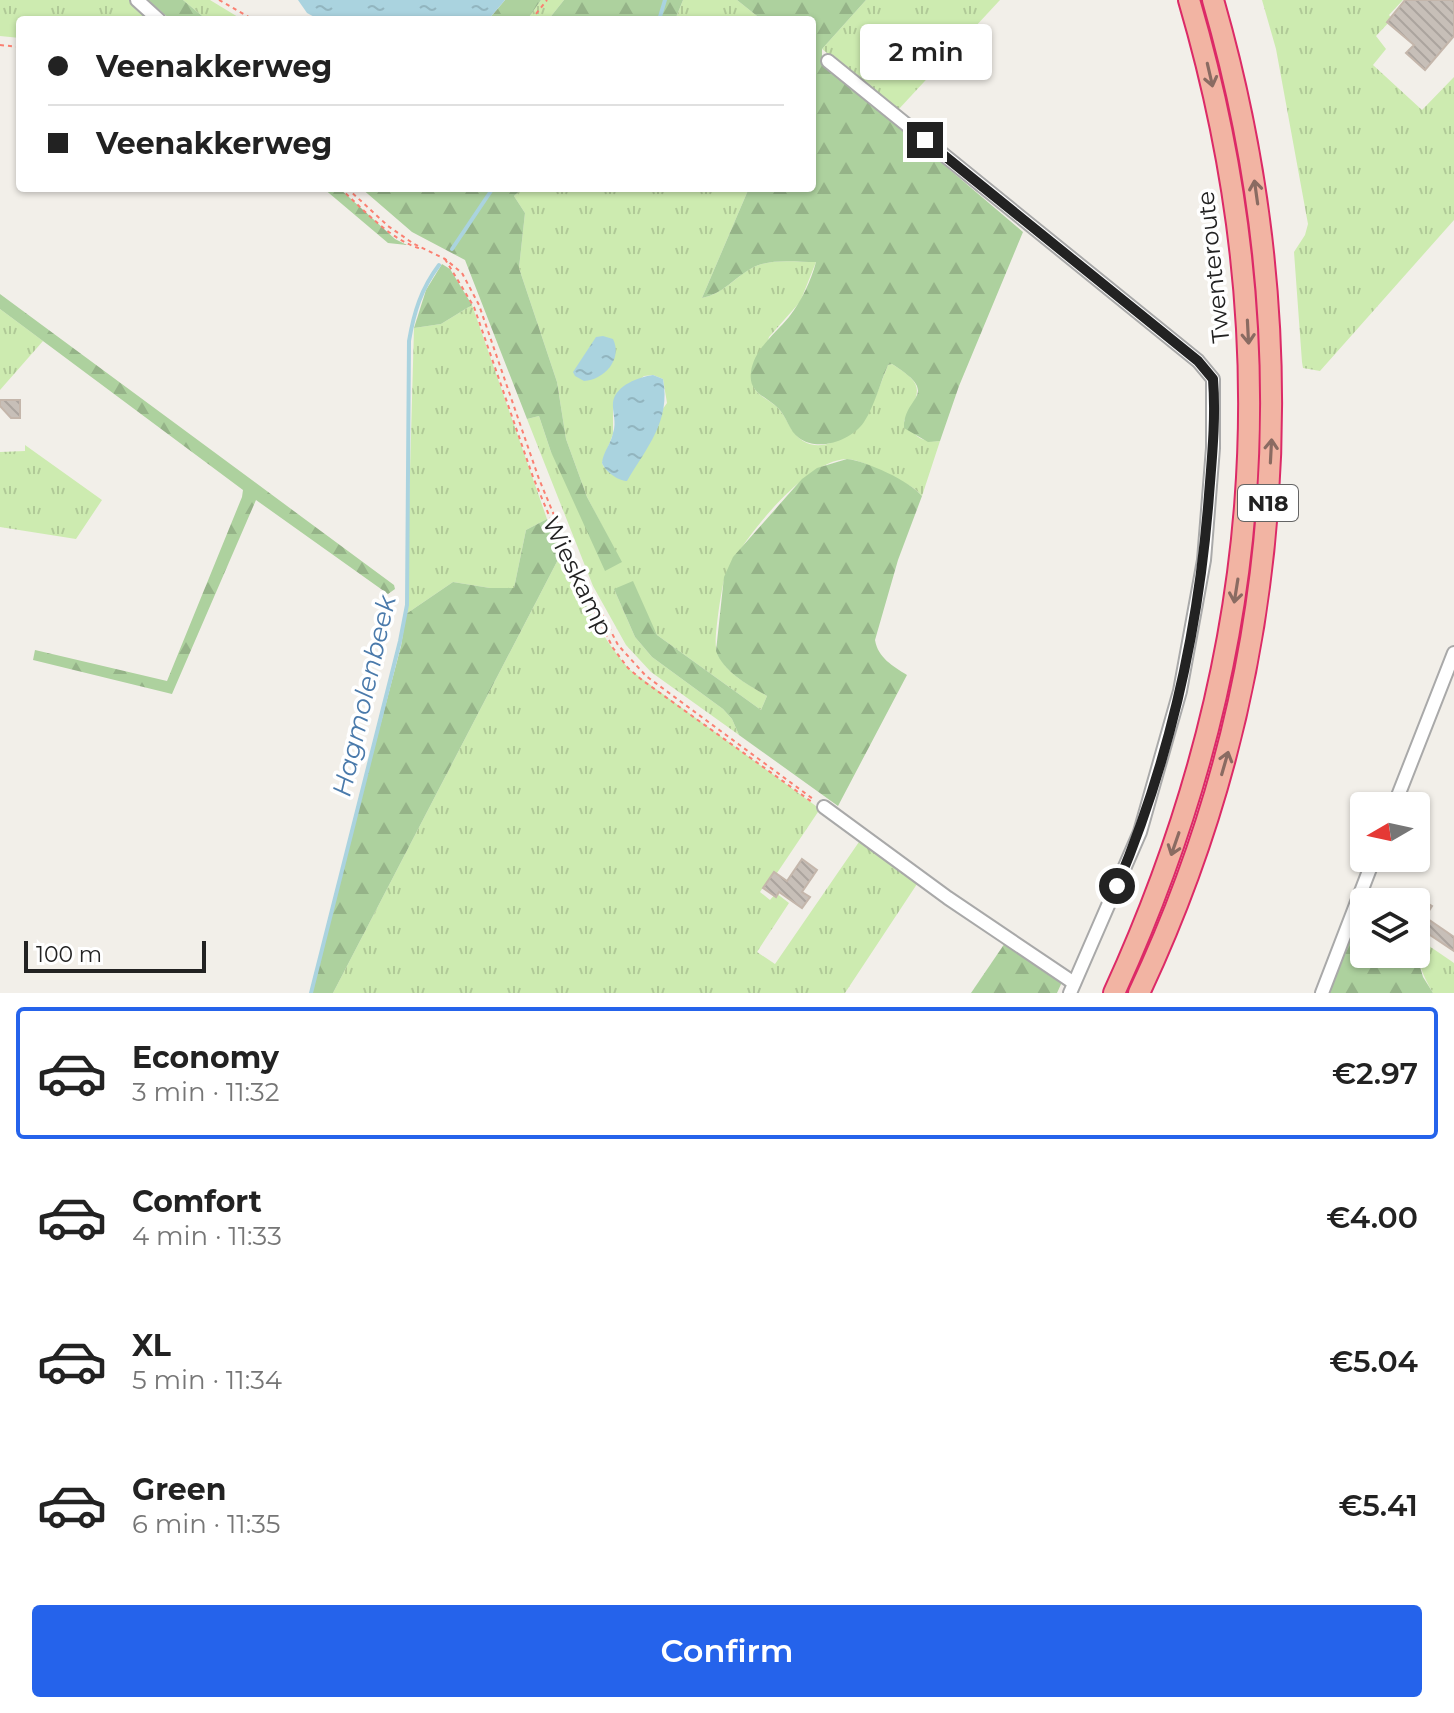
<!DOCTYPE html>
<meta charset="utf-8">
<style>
:root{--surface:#fff;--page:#f6f6f6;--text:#222;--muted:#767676;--line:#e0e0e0;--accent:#2563eb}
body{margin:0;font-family:Montserrat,sans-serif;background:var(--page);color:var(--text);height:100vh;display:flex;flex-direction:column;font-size:30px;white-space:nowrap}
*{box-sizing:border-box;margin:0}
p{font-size:26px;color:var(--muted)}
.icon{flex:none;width:44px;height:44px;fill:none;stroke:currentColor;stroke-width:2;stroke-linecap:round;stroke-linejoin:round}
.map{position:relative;height:993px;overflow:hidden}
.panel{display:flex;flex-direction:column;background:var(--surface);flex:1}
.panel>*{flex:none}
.banner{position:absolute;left:16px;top:16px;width:800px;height:176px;border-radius:8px;box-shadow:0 2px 6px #0004;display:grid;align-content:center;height:176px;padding:0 32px;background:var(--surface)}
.needle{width:52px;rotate:261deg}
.buttons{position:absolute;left:1350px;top:792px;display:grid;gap:16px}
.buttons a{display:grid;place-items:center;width:80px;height:80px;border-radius:8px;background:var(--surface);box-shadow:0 2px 6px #0004;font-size:40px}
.scale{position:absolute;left:24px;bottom:20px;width:182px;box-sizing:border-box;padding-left:8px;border:4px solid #222;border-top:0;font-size:22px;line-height:28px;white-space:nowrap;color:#222;-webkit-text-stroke:6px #fff;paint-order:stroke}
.end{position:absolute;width:36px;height:36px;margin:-18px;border:10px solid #222;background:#fff;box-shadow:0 0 0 4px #fff}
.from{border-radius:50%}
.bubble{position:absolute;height:56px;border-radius:8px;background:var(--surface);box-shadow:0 2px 6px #0004;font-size:26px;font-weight:600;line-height:56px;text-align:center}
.banner b{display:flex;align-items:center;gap:28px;height:76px;font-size:30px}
.banner b+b{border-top:2px solid var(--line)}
.banner i{width:20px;height:20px;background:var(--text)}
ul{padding:14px 0 0;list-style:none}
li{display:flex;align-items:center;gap:24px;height:132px;margin:0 16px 12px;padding:0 16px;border:4px solid transparent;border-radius:8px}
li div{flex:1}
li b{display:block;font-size:30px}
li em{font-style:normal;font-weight:600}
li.on{border-color:var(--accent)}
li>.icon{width:72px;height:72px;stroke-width:1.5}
.primary-button{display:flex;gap:16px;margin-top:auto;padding:16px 32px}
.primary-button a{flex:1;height:92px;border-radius:8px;background:var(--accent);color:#fff;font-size:32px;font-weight:600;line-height:92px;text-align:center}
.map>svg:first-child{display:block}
.grass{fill:url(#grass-tufts);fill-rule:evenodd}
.forest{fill:url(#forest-firs)}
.water{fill:url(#water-ripples)}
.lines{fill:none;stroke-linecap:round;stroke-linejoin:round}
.stream{stroke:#aad3df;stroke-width:4}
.building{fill:url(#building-back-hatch);stroke:#c4b6ab;stroke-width:2}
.minor-casing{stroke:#a9a9a9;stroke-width:16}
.trunk-casing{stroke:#dc2a67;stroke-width:24}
.path{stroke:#fa8072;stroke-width:2;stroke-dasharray:4 4;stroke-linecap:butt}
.minor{stroke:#fff;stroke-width:12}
.trunk{stroke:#f2b4a3;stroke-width:20}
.oneway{stroke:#8a6b62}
.route{stroke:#222;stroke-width:10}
.labels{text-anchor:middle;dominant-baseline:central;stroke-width:7;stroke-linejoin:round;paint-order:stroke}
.shield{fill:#fff;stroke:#646464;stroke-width:2}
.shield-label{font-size:22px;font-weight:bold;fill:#222}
.street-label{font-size:24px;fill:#222;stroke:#fff}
.water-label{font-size:26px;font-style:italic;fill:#4a7aab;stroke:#fff}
</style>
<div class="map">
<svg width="1454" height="993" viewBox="0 0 1454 993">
<defs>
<pattern id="grass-tufts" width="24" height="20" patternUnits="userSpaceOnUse" patternTransform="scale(2)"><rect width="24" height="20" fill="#cdebb0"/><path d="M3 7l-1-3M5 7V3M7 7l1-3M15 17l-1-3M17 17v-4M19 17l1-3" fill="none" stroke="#b0c997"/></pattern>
<pattern id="forest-firs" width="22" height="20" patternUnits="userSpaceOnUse" patternTransform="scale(2)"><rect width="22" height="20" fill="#add19e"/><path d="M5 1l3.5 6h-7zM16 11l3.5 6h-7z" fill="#95b388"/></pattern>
<pattern id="water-ripples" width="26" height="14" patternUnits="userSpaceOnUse" patternTransform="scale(2)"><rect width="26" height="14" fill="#aad3df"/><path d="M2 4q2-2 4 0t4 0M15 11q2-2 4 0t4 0" fill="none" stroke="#92b5bf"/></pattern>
<pattern id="building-back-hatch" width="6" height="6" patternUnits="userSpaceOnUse" patternTransform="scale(2)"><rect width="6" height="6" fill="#c7bfb8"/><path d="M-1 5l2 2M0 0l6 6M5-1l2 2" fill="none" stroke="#aba49e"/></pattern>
</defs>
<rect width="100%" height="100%" fill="#f2efe9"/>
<!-- grass -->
<g class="grass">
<polygon points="0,0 130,0 153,20 20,20 20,38 0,36"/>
<polygon points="183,0 210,0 243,20 207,20"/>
<polygon points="541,0 564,0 548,20 527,20"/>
<polygon points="683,0 737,0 762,20 675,20"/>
<polygon points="866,0 1000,0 898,110 822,49"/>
<polygon points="1262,0 1403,0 1389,15 1392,19 1376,36 1386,49 1373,65 1422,110 1454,77 1454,220 1320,371 1303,368 1302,362 1294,252 1305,235 1308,224 1276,49"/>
<path d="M 523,188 L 749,188 L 702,298 C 723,294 735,277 752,268 C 771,258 795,262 816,262 L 800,302 L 769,337 L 754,388 C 760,397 769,400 777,407 C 788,418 790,433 803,441 C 813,447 823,446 833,442 C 869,427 874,399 888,365 L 892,364 C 924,384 922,390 904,421 C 915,436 921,443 940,441 L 922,496 C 913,485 898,480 886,474 C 874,468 859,459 846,459 C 804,461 743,539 726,574 C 722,582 714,638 716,647 C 721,672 748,684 767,696 L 761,710 L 657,635 L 648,618 L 614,589 L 635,637 L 652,657 L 723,709 L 732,719 L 739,735 L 651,672 L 626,645 L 593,586 L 527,419 L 539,416 L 551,452 L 621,562 L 587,497 L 566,439 L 557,382 L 519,268 L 525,213 L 514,196 ZM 653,375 L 663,379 L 667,403 L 616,476 L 604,467 L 602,463 L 613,434 L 613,402 L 644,376 Z"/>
<polygon points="472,305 547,519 526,530 514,588 490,588 453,582 406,614 414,328 441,324"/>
<polygon points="0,309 43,341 0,390"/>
<polygon points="25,445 102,500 76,539 0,527 0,452 25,451"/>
<path d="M 563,550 C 578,592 600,637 630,670 L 820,809 L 775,876 L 772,874 L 760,892 L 770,900 L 776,893 L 789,903 L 757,952 L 775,964 L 861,839 L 919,881 L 845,993 L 333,993 Z"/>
<path d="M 1416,937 L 1454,963 L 1454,993 L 1433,993 C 1422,975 1416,958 1416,937 Z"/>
</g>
<!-- forest -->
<g class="forest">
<polygon points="148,0 183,0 207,20 171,20"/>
<polygon points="505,0 541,0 527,20 488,20"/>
<polygon points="564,0 683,0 675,20 548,20"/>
<path d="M 737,0 L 866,0 L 822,49 L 822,61 L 1023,232 L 959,386 L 940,441 L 928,442 L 904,428 C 903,395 943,396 892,364 L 888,365 C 880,383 875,405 864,422 C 851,441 818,452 799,438 C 789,431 787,417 778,408 C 766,396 748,393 751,372 C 754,349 776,333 789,317 C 801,302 811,281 816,262 C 795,262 771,258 752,268 C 734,278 723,294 702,298 L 749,188 L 812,188 L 812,20 L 762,20 Z"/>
<polygon points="323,188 339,188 395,239 407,245 388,243"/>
<polygon points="361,188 523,188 514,196 525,213 519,268 557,382 566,439 587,497 622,562 605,571 551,452 539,416 527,419 465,260 412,232"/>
<polygon points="442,264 450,269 472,305 441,324 414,328 426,290"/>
<polygon points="0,294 394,585 395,589 388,594 256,500 172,694 33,660 35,650 167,681 242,497 243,490 0,309"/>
<path d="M 847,459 C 866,461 910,481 922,496 L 898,560 L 875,640 C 878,658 893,666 907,675 L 838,806 L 739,735 L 732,719 L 723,709 L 652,657 L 635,637 L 614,589 L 633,581 L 657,635 L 761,710 L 767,696 C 749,685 724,673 716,651 L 724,577 L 733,557 L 802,479 L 817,468 Z"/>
<polygon points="547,519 563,550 333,993 310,993 401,646 406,614 453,582 490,588 514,588 526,530"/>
<polygon points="1361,903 1364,903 1364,954 1416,953 1423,977 1433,993 1326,993"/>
<polygon points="1005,943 1062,982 1057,993 971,993"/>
</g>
<!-- water -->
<g class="water">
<polygon points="298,0 505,0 488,20 320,20 307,13"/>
<path d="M 603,336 L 613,339 C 623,359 604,380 584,381 L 575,376 L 573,372 L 596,337 Z"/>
<path d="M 653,375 L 663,379 C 671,421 647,447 627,481 C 618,481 605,471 602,463 C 603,452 611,444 613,433 C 617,422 612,412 613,402 C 616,385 639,377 653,375 Z"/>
</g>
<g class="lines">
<!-- stream -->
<g class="stream">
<polyline points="659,20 665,0"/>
<polyline points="452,249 493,188"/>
<path d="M 311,993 L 400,641 L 407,605 L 409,341 C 414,312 421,289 439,265"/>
</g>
</g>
<!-- building -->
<g class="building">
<polygon points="1405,0 1454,0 1454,36 1425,70 1406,53 1414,45 1387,22"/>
<polygon points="0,400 20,400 20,418 11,418 0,406"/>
<polygon points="802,859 817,870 802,892 810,897 802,908 779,892 776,897 763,888 774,872 787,881"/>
<polygon points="1416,896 1432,906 1425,917 1454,937 1454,951 1418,927 1416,930"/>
</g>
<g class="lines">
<defs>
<g id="minor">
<polyline points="137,0 159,20"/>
<polyline points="828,61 1198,361 1213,379 1213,448 1204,560 1180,691 1140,832 1070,993"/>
<polyline points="1394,806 1454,653"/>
<polyline points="824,807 948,898 1074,983"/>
<polyline points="1322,993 1374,858"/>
</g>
<g id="trunk">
<path d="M 1114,993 C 1263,668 1290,344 1189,0"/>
<path d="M 1139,993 C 1287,679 1309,333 1213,0"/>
</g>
</defs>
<!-- minor casing -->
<use href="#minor" class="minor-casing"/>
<!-- trunk casing -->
<use href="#trunk" class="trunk-casing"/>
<!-- path -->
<g class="path">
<polyline points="219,0 254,20"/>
<polyline points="531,20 547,0"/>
<polyline points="0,45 20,47"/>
<path d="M 340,188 C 363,209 391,241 422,249"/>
<polyline points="347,188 388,226 414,244 445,259 462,273 479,305 539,479 566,544 618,645 646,676 813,799"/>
<polyline points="445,259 474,307 533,477 561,544 613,648 628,668 642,680 812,802"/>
</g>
<!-- minor -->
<use href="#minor" class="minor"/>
<!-- trunk -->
<use href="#trunk" class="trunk"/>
</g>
<!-- one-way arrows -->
<defs><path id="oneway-shaft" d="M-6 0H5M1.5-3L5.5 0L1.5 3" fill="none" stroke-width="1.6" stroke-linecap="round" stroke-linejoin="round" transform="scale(2)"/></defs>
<g class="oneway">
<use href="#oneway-shaft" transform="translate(1210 75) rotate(77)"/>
<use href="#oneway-shaft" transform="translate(1256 192) rotate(-98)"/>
<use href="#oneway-shaft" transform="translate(1248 332) rotate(87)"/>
<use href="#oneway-shaft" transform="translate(1271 451) rotate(-87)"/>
<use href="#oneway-shaft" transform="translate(1236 591) rotate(99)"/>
<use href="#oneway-shaft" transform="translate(1225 763) rotate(-74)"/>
<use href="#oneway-shaft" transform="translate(1175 844) rotate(109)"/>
</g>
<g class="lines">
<!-- route -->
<path class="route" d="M 925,140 L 1198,361 L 1213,379 C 1216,418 1212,457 1209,495 C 1199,629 1169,762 1117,886"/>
</g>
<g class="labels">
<!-- shield labels -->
<rect class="shield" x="1238" y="485" width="60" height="36" rx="6"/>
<g class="shield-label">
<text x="1268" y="503">N18</text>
</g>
<!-- street labels -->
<g class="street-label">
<text transform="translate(1213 267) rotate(-96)">Twenteroute</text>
<text transform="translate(578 576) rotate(64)">Wieskamp</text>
</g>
<!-- water labels -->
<g class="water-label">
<text transform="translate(364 696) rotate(-77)">Hagmolenbeek</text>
</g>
</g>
</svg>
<div class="buttons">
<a><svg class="needle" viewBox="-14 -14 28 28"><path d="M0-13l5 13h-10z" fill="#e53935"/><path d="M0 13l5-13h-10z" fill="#767676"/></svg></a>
<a><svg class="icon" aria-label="layers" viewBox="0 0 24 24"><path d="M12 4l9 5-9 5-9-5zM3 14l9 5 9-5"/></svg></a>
</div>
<div class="scale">100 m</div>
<i class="end from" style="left:1117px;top:886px"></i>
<i class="end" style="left:925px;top:140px"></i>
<div class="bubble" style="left:860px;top:24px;width:132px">2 min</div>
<div class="banner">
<b><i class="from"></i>Veenakkerweg</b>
<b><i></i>Veenakkerweg</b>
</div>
</div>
<section class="panel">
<ul>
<li class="on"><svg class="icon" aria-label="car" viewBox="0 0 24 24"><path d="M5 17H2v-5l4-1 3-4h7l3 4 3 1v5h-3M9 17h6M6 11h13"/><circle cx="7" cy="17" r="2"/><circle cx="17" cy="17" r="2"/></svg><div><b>Economy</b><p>3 min · 11:32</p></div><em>€2.97</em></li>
<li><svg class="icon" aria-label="car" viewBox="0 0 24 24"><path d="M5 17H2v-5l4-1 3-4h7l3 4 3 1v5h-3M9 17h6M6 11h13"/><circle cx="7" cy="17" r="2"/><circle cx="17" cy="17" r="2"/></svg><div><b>Comfort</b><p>4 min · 11:33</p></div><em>€4.00</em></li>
<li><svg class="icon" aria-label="car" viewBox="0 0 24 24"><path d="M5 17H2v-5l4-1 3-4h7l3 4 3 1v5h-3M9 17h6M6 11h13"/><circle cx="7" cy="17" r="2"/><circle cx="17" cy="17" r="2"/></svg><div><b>XL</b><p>5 min · 11:34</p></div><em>€5.04</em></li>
<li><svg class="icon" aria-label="car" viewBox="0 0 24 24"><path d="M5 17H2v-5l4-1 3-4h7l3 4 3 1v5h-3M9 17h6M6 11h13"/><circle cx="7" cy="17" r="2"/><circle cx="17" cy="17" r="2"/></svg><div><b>Green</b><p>6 min · 11:35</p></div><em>€5.41</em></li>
</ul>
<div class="primary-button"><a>Confirm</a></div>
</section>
